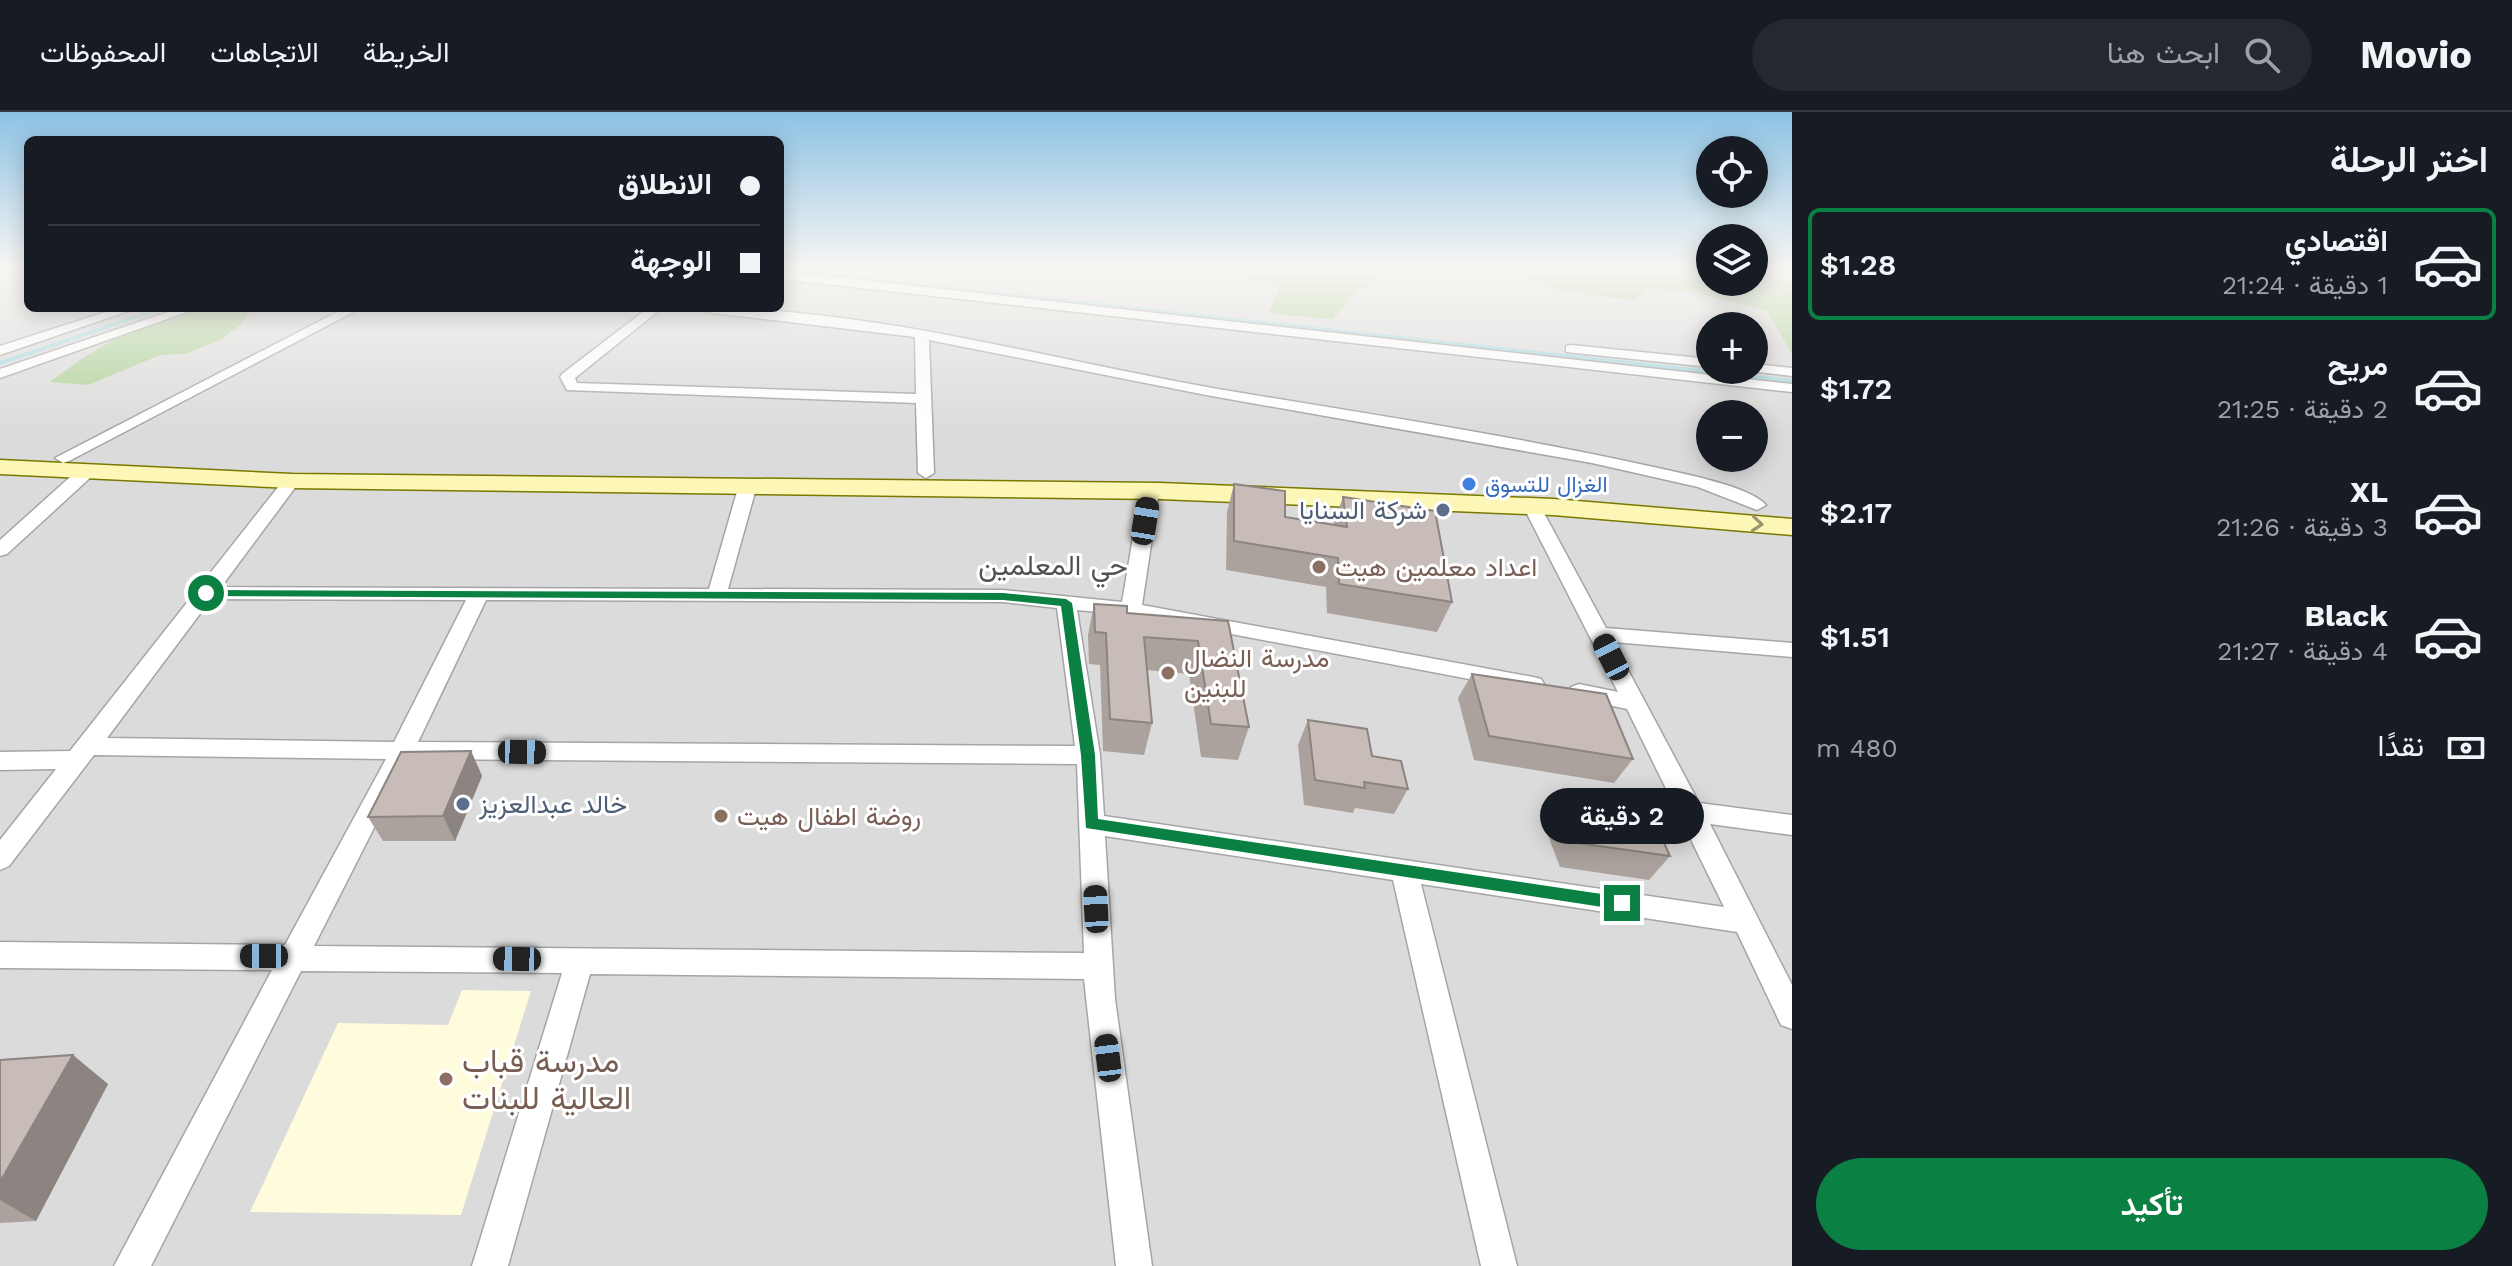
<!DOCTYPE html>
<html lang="ar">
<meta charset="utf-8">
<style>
:root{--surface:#171b24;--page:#242831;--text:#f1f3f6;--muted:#9ea1a6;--line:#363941;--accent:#0b8043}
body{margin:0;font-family:"Work Sans",Vazirmatn,sans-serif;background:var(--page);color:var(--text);direction:rtl;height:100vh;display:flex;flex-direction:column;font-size:30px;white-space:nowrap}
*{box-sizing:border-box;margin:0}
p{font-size:26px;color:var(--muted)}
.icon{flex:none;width:44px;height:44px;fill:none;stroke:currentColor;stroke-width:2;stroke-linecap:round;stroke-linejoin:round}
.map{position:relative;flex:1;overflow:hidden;direction:ltr}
.sheet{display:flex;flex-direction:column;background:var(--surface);width:720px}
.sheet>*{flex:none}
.top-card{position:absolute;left:24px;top:24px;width:760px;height:176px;border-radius:12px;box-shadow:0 4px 20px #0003;direction:rtl;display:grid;align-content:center;height:176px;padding:0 24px;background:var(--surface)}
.fabs{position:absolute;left:1696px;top:24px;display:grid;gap:16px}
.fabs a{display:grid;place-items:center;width:72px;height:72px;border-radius:50%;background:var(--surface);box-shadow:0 4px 20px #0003;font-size:40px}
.end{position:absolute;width:36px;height:36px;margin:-18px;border:10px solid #0b8043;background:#fff;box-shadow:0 0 0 4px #fff}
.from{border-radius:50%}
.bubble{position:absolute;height:56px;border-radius:28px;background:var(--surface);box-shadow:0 4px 20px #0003;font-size:26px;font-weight:600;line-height:56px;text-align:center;direction:rtl}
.car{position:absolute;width:24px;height:48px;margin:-24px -12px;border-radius:10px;box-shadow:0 0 6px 2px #0007;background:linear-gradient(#222 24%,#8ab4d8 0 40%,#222 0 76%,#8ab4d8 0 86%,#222 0)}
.top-card b{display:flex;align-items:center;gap:28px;height:76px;font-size:30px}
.top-card b+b{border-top:2px solid var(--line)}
.top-card i{width:20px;height:20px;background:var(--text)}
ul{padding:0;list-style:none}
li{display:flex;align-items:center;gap:24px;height:112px;margin:0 16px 12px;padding:0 8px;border:4px solid transparent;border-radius:12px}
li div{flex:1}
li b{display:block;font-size:30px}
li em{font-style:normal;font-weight:600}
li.current{border-color:var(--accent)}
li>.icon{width:72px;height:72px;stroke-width:1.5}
h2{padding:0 24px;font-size:36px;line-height:96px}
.pay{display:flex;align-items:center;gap:20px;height:88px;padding:0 24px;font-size:30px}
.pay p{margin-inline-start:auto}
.primary-button{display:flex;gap:16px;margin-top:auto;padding:16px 24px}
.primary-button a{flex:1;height:92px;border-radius:48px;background:var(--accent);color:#fff;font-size:32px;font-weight:600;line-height:92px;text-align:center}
header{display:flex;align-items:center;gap:48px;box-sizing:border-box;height:112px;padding:0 40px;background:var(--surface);border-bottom:2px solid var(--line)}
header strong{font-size:38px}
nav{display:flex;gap:44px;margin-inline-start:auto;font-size:28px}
.search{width:560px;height:72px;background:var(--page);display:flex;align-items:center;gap:20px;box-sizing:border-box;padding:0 28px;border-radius:44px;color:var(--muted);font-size:30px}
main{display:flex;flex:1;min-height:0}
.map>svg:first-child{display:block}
.residential{fill:#dcdbdb;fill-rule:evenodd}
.education{fill:#fffbdd}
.forest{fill:#aed097}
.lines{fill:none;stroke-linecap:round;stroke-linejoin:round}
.stream{stroke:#a3d8df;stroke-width:4}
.street-casing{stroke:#a5a5a5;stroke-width:3}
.secondary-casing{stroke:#797901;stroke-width:3}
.street{fill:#fff;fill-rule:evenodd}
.secondary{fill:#fcf7b6;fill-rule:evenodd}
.wall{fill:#aba29d}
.shaded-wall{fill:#8b8480}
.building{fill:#c7bcb7;stroke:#8b8480;stroke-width:2}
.oneway{stroke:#989572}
.route{fill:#0b8043}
.shop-dot{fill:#3f7fe0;stroke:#fff;stroke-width:3}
.service-dot{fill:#5c6f8a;stroke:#fff;stroke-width:3}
.education-dot{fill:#8d6e63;stroke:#fff;stroke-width:3}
.labels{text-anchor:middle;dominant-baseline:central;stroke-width:6;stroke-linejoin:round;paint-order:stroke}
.far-shop-label{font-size:22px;fill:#366cbe;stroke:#fff;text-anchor:start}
.service-label{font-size:26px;fill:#4e5e75;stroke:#fff;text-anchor:end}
.education-label{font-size:26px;fill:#785e54;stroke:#fff;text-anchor:start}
.neighbourhood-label{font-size:28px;fill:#515151;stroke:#fff}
.near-education-label{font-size:32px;fill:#785e54;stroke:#fff;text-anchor:start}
</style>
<header>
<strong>Movio</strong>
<div class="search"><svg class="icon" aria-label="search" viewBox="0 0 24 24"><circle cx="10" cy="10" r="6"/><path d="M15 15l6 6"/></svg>ابحث هنا</div>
<nav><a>الخريطة</a><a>الاتجاهات</a><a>المحفوظات</a></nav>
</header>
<main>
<section class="sheet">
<h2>اختر الرحلة</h2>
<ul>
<li class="current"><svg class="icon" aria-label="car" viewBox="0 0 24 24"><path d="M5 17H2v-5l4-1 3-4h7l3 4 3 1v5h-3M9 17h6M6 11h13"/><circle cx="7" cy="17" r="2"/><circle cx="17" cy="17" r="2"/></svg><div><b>اقتصادي</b><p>1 دقيقة · 21:24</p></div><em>$1.28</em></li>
<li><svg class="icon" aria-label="car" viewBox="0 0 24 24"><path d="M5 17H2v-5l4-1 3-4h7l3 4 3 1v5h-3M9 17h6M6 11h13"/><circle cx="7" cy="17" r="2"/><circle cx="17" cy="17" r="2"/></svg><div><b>مريح</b><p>2 دقيقة · 21:25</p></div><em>$1.72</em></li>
<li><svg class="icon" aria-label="car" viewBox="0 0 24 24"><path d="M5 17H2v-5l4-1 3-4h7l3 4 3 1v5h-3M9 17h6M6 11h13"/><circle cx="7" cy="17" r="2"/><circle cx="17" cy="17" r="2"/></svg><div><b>XL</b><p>3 دقيقة · 21:26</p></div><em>$2.17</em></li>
<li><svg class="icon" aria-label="car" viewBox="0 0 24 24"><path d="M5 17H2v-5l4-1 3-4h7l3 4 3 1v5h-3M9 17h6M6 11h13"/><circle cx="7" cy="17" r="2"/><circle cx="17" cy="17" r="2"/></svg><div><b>Black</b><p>4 دقيقة · 21:27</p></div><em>$1.51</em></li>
</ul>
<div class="pay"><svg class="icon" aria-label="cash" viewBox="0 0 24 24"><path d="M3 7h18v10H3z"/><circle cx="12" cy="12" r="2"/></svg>نقدًا<p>480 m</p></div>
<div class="primary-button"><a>تأكيد</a></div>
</section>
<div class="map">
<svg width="1792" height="1154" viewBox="0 0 1792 1154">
<rect width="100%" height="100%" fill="#efeae4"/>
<!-- residential -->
<path class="residential" d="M 0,157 L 28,157 L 28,196 L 780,196 L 780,157 L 1710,157 L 1710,170 L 1754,170 L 1754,157 L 1792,157 L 1792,1154 L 0,1154 ZM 1710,214 L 1754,214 L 1754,258 L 1710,258 ZM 1710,302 L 1754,302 L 1754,346 L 1710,346 Z"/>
<!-- education -->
<polygon class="education" points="462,878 531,879 461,1103 250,1100 338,911 448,913"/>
<!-- forest -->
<g class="forest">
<path d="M 1232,157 L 1472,157 L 1473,162 L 1425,163 L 1394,159 L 1354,182 L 1333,207 L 1274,202 L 1270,199 L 1280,175 C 1263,172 1242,171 1232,157 Z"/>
<path d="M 1513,157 L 1710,157 L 1710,170 L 1754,170 L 1754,162 L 1792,168 L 1792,242 L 1767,199 L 1697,181 L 1649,177 L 1634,188 C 1606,184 1530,180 1513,157 Z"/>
<polygon points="197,196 253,196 241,212 222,227 185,242 160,243 88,273 50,270 83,246 120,224"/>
</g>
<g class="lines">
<!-- stream -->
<g class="stream">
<polyline points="780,158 1792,269"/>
<polyline points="0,251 162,196"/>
</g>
<defs>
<g id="street">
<polygon points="780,159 1792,272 1792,280 780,167"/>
<polygon points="118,196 137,196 0,243 0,234"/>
<polygon points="180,196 198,196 0,266 0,257"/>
<polygon points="345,196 361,196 69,349 63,351 55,346"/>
<path d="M 648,196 L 662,196 L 575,266 L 577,271 L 916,282 L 915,225 L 705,200 L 699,196 C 872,196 1042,246 1212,276 C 1361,301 1511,323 1658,356 C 1684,362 1749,374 1766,393 L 1757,398 L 1698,375 L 1592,351 L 1206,283 L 929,228 L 934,361 L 926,366 L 918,361 L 916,291 L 567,278 L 560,265 L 562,262 Z"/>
<polygon points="1571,233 1710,247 1710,255 1566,240 1566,234"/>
<polygon points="1754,252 1792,256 1792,264 1749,259 1754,258"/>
<polygon points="85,356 91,357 93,361 91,365 7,442 0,444 0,428 79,357"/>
<path d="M 292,364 L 300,369 L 221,475 L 709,477 L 739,373 L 748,368 L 757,373 L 728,477 L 1003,478 L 1122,490 L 1141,379 L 1144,375 L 1156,375 L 1159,379 L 1142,493 L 1533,565 L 1541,567 L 1544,572 L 1541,577 L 1533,579 L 1131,503 L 1077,498 L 1100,643 L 1104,704 L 1724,795 L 1627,597 L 1571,585 L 1568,580 L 1571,575 L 1579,572 L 1618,580 L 1523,394 L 1532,389 L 1538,390 L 1606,516 L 1792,531 L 1792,545 L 1613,530 L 1699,691 L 1792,703 L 1792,723 L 1710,712 L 1792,873 L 1792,917 L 1781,913 L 1737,820 L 1421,772 L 1517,1154 L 1481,1154 L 1393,768 L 1105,724 L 1115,887 L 1152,1154 L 1116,1154 L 1084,867 L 590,862 L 508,1154 L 472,1154 L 562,861 L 301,859 L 151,1154 L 114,1154 L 272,858 L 0,856 L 0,830 L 285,833 L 386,647 L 94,643 L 9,754 L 0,758 L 0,728 L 56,657 L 0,658 L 0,640 L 70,639 L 286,365 ZM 211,487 L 466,488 L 394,630 L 107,626 ZM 486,488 L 1003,490 L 1057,496 L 1075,634 L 418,630 ZM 409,647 L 1077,652 L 1084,841 L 314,834 Z"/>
</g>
<polygon id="secondary" points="0,348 292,362 1160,371 1553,387 1792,407 1792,423 1553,403 1160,387 292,376 0,362"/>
</defs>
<!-- street casing -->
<use href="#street" class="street-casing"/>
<!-- secondary casing -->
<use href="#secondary" class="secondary-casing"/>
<!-- street -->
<use href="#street" class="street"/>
<!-- secondary -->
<use href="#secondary" class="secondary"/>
</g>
<!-- wall -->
<g class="wall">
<polygon points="1234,372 1285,405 1333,413 1343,385 1452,490 1437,520 1327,501 1326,475 1226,458 1227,400"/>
<polygon points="1094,492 1127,501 1228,509 1249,615 1238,648 1201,645 1189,562 1147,558 1152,611 1144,643 1103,639 1100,553 1089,552 1088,523"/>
<polygon points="1472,562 1633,647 1614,671 1474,648 1458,586"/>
<polygon points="1308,608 1372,644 1408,677 1394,702 1355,696 1353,701 1304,693 1298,633"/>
<polygon points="471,639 482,664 455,729 383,729 368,705"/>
<polygon points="1559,680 1670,744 1649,768 1560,755 1541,705"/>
<polygon points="0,948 108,972 36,1109 0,1111"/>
</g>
<!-- shaded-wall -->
<g class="shaded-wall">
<polygon points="471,639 482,664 455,729 443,704"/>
<polygon points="73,943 108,972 36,1109 0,1088 0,1070"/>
</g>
<!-- building -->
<g class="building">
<polygon points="1234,372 1285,379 1285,405 1347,415 1343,385 1435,399 1452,490 1339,472 1338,446 1234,429"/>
<polygon points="1094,492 1127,494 1127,501 1228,509 1249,615 1211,612 1198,529 1144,525 1152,611 1110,607 1106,521 1095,520"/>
<polygon points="1472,562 1606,582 1633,647 1489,624"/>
<polygon points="1308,608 1367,617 1372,644 1401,649 1408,677 1364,670 1365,676 1315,668"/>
<polygon points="471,639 443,704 368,705 401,640"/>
<polygon points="1559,680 1646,692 1670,744 1578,731"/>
<polygon points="73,943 0,1070 0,948"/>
</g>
<!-- one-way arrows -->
<defs><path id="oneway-chevron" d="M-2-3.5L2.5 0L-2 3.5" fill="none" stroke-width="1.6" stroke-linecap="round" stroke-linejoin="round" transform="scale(2)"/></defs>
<use class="oneway" href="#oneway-chevron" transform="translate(1757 412) rotate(5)"/>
<!-- sky -->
<linearGradient id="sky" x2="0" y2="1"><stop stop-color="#8cc2e4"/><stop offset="0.49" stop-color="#f8f6f3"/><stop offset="1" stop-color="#f8f6f3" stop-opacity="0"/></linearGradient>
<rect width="1792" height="319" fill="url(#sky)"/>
<!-- route -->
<polygon class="route" points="206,478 1003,481 1066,487 1072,491 1095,643 1098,707 1622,785 1630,791 1622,798 1086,716 1081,643 1061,494 1003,488 202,484 200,481"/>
<!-- markers -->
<circle class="shop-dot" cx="1469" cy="372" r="8"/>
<g class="service-dot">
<circle cx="1443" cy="398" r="8"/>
<circle cx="463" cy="692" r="8"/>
</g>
<g class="education-dot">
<circle cx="1319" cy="455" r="8"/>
<circle cx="1168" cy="561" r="8"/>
<circle cx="721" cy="704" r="8"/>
<circle cx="446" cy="967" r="8"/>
</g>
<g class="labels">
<!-- far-shop labels -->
<g class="far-shop-label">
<text x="1485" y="372">الغزال للتسوق</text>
</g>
<!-- service labels -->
<g class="service-label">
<text x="1427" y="398">شركة السنايا</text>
<text x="479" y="692" text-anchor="start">خالد عبدالعزيز</text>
</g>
<!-- education labels -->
<g class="education-label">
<text x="1335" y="455">اعداد معلمين هيت</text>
<text x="1184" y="546">مدرسة النضال<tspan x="1184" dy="30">للبنين</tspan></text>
<text x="737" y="704">روضة اطفال هيت</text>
</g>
<!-- neighbourhood labels -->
<g class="neighbourhood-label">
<text x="1053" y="453">حي المعلمين</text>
</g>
<!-- near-education labels -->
<g class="near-education-label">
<text x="462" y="949">مدرسة قباب<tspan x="462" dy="37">العالية للبنات</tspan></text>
</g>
</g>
</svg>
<div class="fabs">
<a><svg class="icon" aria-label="locate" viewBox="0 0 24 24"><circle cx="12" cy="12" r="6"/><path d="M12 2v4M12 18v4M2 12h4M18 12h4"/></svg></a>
<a><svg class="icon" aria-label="layers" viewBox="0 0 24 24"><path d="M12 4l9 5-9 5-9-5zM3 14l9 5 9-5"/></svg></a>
<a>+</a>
<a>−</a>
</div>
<i class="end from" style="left:206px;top:481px"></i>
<i class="end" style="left:1622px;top:791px"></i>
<div class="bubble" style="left:1540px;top:676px;width:164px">2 دقيقة</div>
<i class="car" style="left:1145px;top:409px;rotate:9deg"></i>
<i class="car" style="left:1611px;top:545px;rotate:333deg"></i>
<i class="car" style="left:522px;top:640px;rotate:91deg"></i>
<i class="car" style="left:1096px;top:797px;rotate:357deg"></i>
<i class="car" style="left:264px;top:844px;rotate:270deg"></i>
<i class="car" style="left:517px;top:847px;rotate:271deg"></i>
<i class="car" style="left:1108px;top:946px;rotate:353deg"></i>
<div class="top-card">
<b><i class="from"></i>الانطلاق</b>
<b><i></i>الوجهة</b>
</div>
</div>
</main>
